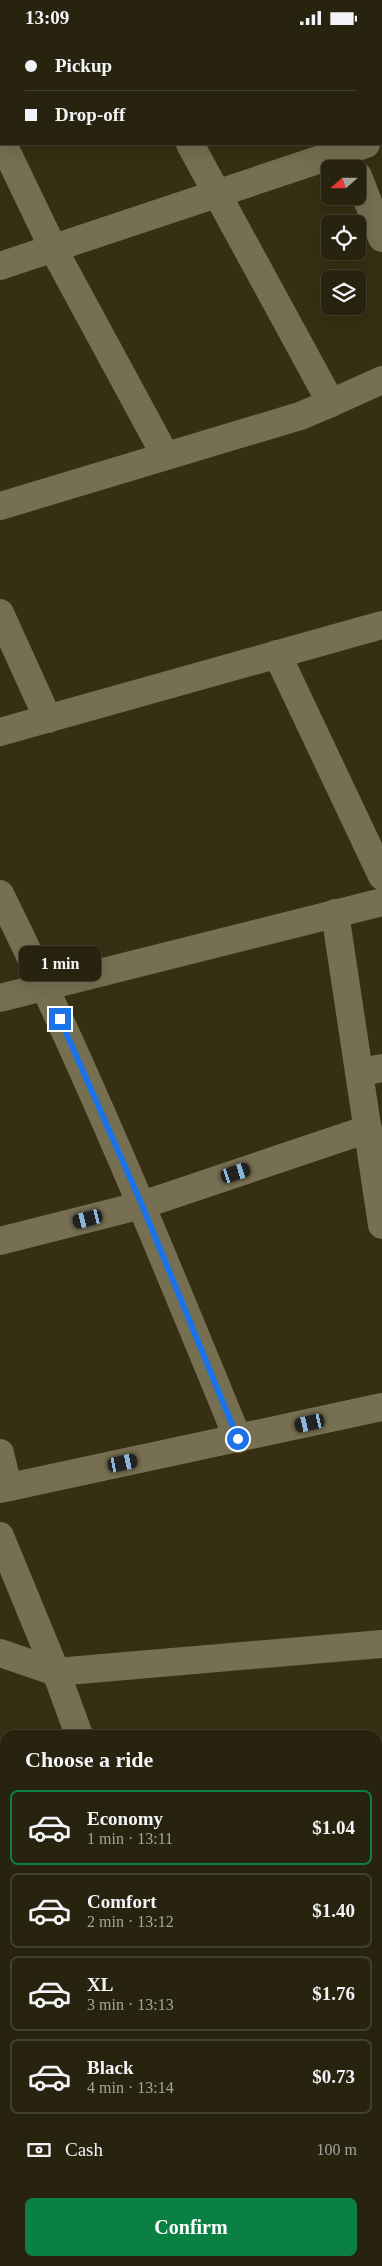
<!DOCTYPE html>
<meta charset="utf-8">
<style>
:root{--surface:#28230e;--page:#342f1c;--text:#f1f3f6;--muted:#a5a49e;--line:#44402e;--accent:#0b8043}
body{margin:0;font-family:Georgia,serif;background:var(--page);color:var(--text);height:100vh;display:flex;flex-direction:column;font-size:19px;white-space:nowrap}
*{box-sizing:border-box;margin:0}
p{font-size:16px;color:var(--muted)}
.icon{flex:none;width:28px;height:28px;fill:none;stroke:currentColor;stroke-width:2;stroke-linecap:round;stroke-linejoin:round}
.map{position:relative;flex:1;overflow:hidden}
.drawer{position:absolute;left:0px;top:1695px;width:382px;height:536px;display:flex;flex-direction:column;background:var(--surface);border-radius:15px 15px 0 0;box-shadow:0 5px 20px #0002,0 0 0 1px var(--line)}
.drawer>*{flex:none}
.guide{position:absolute;left:0px;top:0px;width:382px;height:110px;box-shadow:0 5px 20px #0002,0 0 0 1px var(--line);display:grid;align-content:center;height:110px;padding:0 25px;background:var(--surface)}
.needle{width:32px;rotate:249deg}
.controls{position:absolute;left:321px;top:125px;display:grid;gap:10px}
.controls a{display:grid;place-items:center;width:45px;height:45px;border-radius:8px;background:var(--surface);box-shadow:0 5px 20px #0002,0 0 0 1px var(--line);font-size:25px}
.end{position:absolute;width:22px;height:22px;margin:-11px;border:6px solid #1a73e8;background:#fff;box-shadow:0 0 0 2px #fff}
.from{border-radius:50%}
.bubble{position:absolute;height:35px;border-radius:8px;background:var(--surface);box-shadow:0 5px 20px #0002,0 0 0 1px var(--line);font-size:16px;font-weight:700;line-height:35px;text-align:center}
.car{position:absolute;width:15px;height:30px;margin:-15px -8px;border-radius:6px;box-shadow:0 0 4px 1px #0007;background:linear-gradient(#222 24%,#8ab4d8 0 40%,#222 0 76%,#8ab4d8 0 86%,#222 0)}
.guide b{display:flex;align-items:center;gap:18px;height:48px;font-size:19px}
.guide b+b{border-top:1px solid var(--line)}
.guide i{width:12px;height:12px;background:var(--text)}
ul{padding:0;list-style:none}
li{display:flex;align-items:center;gap:15px;height:75px;margin:0 10px 8px;padding:0 15px;border:2px solid var(--line);border-radius:8px}
li div{flex:1}
li b{display:block;font-size:19px}
li em{font-style:normal;font-weight:700}
li.current{border-color:var(--accent)}
li>.icon{width:45px;height:45px;stroke-width:1.5}
h2{padding:0 25px;font-size:22px;line-height:60px}
.pay{display:flex;align-items:center;gap:12px;height:55px;padding:0 25px;font-size:19px}
.pay p{margin-inline-start:auto}
.cta{display:flex;gap:10px;margin-top:auto;padding:10px 25px}
.cta a{flex:1;height:58px;border-radius:8px;background:var(--accent);color:#fff;font-size:20px;font-weight:700;line-height:58px;text-align:center}
.status{display:flex;justify-content:space-between;align-items:center;height:35px;padding:0 25px;background:var(--surface);direction:ltr}
.status svg{height:14px;fill:currentColor}
.map>svg:first-child{display:block}
.lines{fill:none;stroke-linecap:round;stroke-linejoin:round}
.street{stroke:#766f51;stroke-width:28}
.route{stroke:#1a73e8;stroke-width:6}
</style>
<div class="status"><b>13:09</b><svg viewBox="0 0 49 12"><path d="M0 12V9h3v3zM5 12V6h3v6zM10 12V3h3v9zM15 12V0h3v12zM26 1h20v11H26zM47 4h2v5h-2z"/></svg></div>
<div class="map">
<svg width="382" height="2231" viewBox="0 0 382 2231">
<rect width="100%" height="100%" fill="#362f13"/>
<g class="lines">
<!-- street -->
<g class="street">
<polyline points="134,0 134,1"/>
<polyline points="301,0 302,1"/>
<polyline points="59,1 63,0"/>
<polyline points="0,21 1,21"/>
<polyline points="3,109 53,213 165,420"/>
<polyline points="358,141 382,203"/>
<polyline points="0,231 366,109"/>
<polyline points="331,368 382,345"/>
<polyline points="0,471 300,381 331,368 190,109"/>
<polyline points="0,578 48,684"/>
<polyline points="277,619 382,841"/>
<polyline points="0,697 382,590"/>
<path d="M 0,859 C 88,1037 163,1221 238,1404"/>
<polyline points="335,878 382,1190"/>
<polyline points="0,963 382,867"/>
<polyline points="359,1038 382,1033"/>
<polyline points="0,1206 142,1170 368,1094"/>
<polyline points="0,1418 8,1452"/>
<polyline points="0,1454 382,1372"/>
<polyline points="0,1501 56,1637 79,1700"/>
<polyline points="0,1618 56,1637 382,1609"/>
<polyline points="0,1884 5,1882"/>
<polyline points="378,1915 382,1913"/>
<polyline points="378,2168 382,2167"/>
<polyline points="0,2225 5,2223"/>
<polyline points="176,2226 178,2231"/>
</g>
</g>
<g class="lines">
<!-- route -->
<polyline class="route" points="60,984 142,1170 238,1404"/>
</g>
</svg>
<div class="controls">
<a><svg class="needle" viewBox="-14 -14 28 28"><path d="M0-13l5 13h-10z" fill="#e53935"/><path d="M0 13l5-13h-10z" fill="#a5a49e"/></svg></a>
<a><svg class="icon" aria-label="locate" viewBox="0 0 24 24"><circle cx="12" cy="12" r="6"/><path d="M12 2v4M12 18v4M2 12h4M18 12h4"/></svg></a>
<a><svg class="icon" aria-label="layers" viewBox="0 0 24 24"><path d="M12 4l9 5-9 5-9-5zM3 14l9 5 9-5"/></svg></a>
</div>
<i class="end from" style="left:238px;top:1404px"></i>
<i class="end" style="left:60px;top:984px"></i>
<div class="bubble" style="left:19px;top:911px;width:82px">1 min</div>
<i class="car" style="left:236px;top:1138px;rotate:72deg"></i>
<i class="car" style="left:88px;top:1184px;rotate:256deg"></i>
<i class="car" style="left:310px;top:1388px;rotate:257deg"></i>
<i class="car" style="left:123px;top:1428px;rotate:78deg"></i>
<div class="guide">
<b><i class="from"></i>Pickup</b>
<b><i></i>Drop-off</b>
</div>
<section class="drawer">
<h2>Choose a ride</h2>
<ul>
<li class="current"><svg class="icon" aria-label="car" viewBox="0 0 24 24"><path d="M5 17H2v-5l4-1 3-4h7l3 4 3 1v5h-3M9 17h6M6 11h13"/><circle cx="7" cy="17" r="2"/><circle cx="17" cy="17" r="2"/></svg><div><b>Economy</b><p>1 min · 13:11</p></div><em>$1.04</em></li>
<li><svg class="icon" aria-label="car" viewBox="0 0 24 24"><path d="M5 17H2v-5l4-1 3-4h7l3 4 3 1v5h-3M9 17h6M6 11h13"/><circle cx="7" cy="17" r="2"/><circle cx="17" cy="17" r="2"/></svg><div><b>Comfort</b><p>2 min · 13:12</p></div><em>$1.40</em></li>
<li><svg class="icon" aria-label="car" viewBox="0 0 24 24"><path d="M5 17H2v-5l4-1 3-4h7l3 4 3 1v5h-3M9 17h6M6 11h13"/><circle cx="7" cy="17" r="2"/><circle cx="17" cy="17" r="2"/></svg><div><b>XL</b><p>3 min · 13:13</p></div><em>$1.76</em></li>
<li><svg class="icon" aria-label="car" viewBox="0 0 24 24"><path d="M5 17H2v-5l4-1 3-4h7l3 4 3 1v5h-3M9 17h6M6 11h13"/><circle cx="7" cy="17" r="2"/><circle cx="17" cy="17" r="2"/></svg><div><b>Black</b><p>4 min · 13:14</p></div><em>$0.73</em></li>
</ul>
<div class="pay"><svg class="icon" aria-label="cash" viewBox="0 0 24 24"><path d="M3 7h18v10H3z"/><circle cx="12" cy="12" r="2"/></svg>Cash<p>100 m</p></div>
<div class="cta"><a>Confirm</a></div>
</section>
</div>
